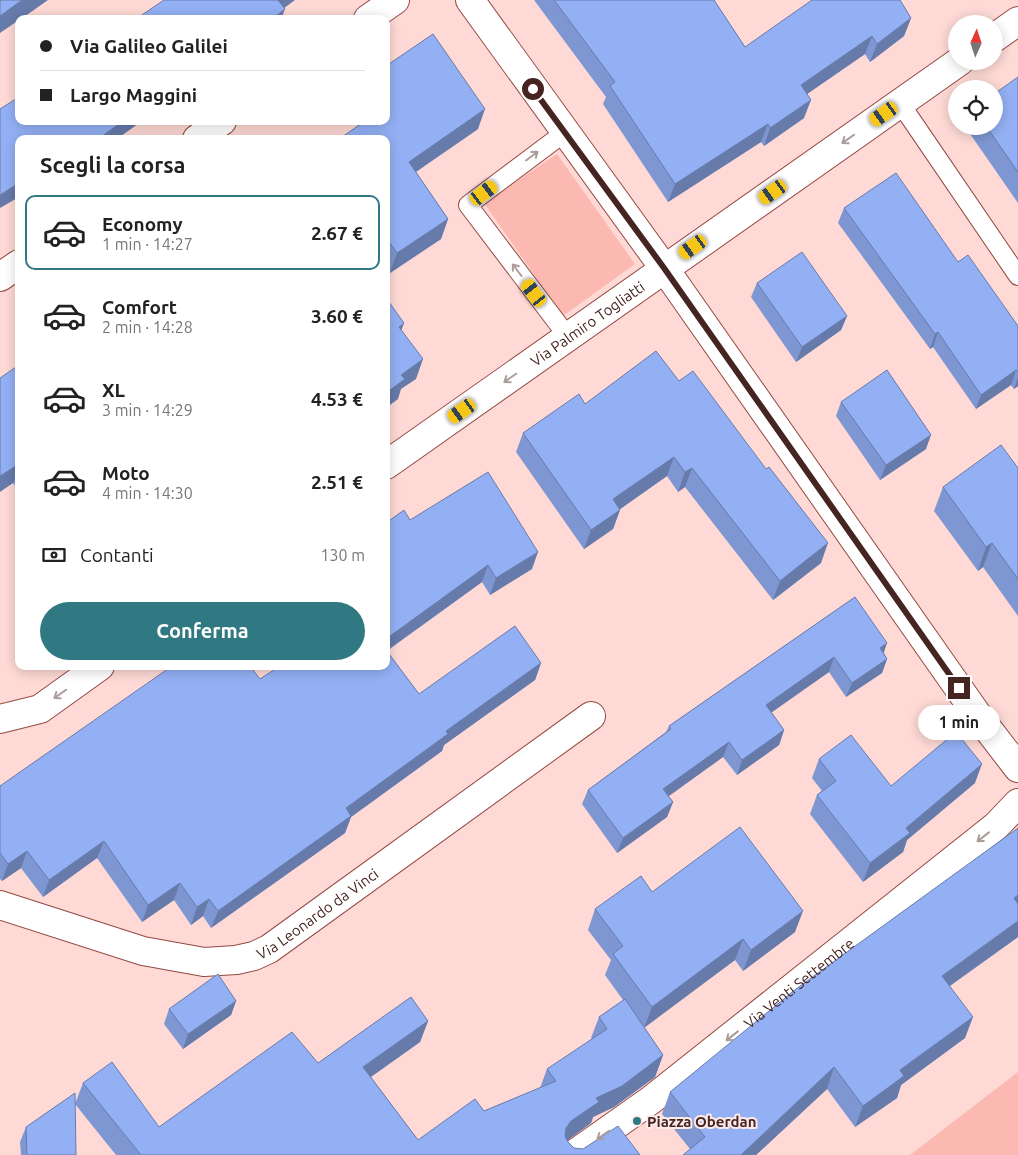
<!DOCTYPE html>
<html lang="it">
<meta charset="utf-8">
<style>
:root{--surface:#fff;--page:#f6f6f6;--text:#222;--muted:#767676;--line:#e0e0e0;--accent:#317982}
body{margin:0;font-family:Ubuntu,sans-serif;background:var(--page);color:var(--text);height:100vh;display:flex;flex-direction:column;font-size:19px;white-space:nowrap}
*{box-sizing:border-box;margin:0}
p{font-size:16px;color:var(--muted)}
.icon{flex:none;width:28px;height:28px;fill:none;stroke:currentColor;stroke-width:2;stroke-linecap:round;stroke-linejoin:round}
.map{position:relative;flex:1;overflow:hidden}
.panel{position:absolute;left:15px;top:135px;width:375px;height:535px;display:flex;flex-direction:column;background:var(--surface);border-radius:10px;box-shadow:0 2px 12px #0003}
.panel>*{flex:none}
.banner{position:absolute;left:15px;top:15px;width:375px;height:110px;border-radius:10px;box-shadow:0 2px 12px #0003;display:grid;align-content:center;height:110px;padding:0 25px;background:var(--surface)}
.needle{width:32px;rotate:3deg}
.fabs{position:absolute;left:948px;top:15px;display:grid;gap:10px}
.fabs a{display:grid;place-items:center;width:55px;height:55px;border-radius:50%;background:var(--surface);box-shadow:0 2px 12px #0003;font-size:25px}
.end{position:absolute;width:22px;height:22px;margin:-11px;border:6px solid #462421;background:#fff;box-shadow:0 0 0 2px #fff}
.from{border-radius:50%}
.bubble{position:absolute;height:35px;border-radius:18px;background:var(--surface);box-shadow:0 2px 12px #0003;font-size:16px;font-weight:700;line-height:35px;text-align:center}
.car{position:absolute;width:15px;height:30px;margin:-15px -8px;border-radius:6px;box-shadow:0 0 4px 1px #0007;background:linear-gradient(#f5c518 24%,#345 0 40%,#f5c518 0 76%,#345 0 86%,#f5c518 0)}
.banner b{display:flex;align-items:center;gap:18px;height:48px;font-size:19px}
.banner b+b{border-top:1px solid var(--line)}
.banner i{width:12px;height:12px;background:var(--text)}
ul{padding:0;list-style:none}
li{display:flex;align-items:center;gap:15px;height:75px;margin:0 10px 8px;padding:0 15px;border:2px solid transparent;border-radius:10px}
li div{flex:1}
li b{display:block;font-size:19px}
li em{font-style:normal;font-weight:700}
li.selected{border-color:var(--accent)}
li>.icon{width:45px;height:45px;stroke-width:1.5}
h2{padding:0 25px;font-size:22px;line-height:60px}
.pay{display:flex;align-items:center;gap:12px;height:55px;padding:0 25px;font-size:19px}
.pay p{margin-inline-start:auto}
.cta{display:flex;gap:10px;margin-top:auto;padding:10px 25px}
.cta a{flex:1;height:58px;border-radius:30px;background:var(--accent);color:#fff;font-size:20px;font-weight:700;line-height:58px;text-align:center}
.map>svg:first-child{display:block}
.green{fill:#fcb9b1}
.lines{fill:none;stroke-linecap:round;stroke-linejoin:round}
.lane-casing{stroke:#954942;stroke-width:20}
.street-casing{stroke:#954942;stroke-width:30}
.lane{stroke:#fff;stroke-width:18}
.street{stroke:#fff;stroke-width:28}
.wall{fill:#7e97d2}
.shaded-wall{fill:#677bab}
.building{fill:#93b0f4;stroke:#677bab}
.oneway{stroke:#ac9c9b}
.route{stroke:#462421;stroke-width:6}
.poi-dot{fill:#317982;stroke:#feebe9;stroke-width:2}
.labels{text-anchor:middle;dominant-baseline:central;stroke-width:4;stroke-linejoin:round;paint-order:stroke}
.street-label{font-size:15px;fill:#462421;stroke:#feebe9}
.poi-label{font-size:15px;font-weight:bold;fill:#462421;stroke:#feebe9;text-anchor:start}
</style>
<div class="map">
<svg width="1018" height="1155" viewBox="0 0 1018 1155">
<rect width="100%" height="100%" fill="#fed9d5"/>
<!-- green -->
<g class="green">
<polygon points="557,154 635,264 563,316 484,203"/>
<polygon points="1018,1072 1018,1155 910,1155"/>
</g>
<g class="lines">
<defs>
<g id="lane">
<polyline points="900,103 1018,276"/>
<polyline points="564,133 468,205 568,337"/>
</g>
<g id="street">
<polyline points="470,0 664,268 981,720 1018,768"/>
<polyline points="368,19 395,0"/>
<polyline points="994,38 1018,21"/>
<polyline points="197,139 222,121"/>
<polyline points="0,277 19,264"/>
<path id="s1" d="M 386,465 L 960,61"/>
<polyline points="0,719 40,709 100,666"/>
<path id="s2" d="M 0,905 L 143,951 L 204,962 L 236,960 L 254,956 L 269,949 L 591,716"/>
<path id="s3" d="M 573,1155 L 651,1100 L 996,826 L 1018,803"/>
</g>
</defs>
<!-- lane casing -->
<use href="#lane" class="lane-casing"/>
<!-- street casing -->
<use href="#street" class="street-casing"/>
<!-- lane -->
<use href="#lane" class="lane"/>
<!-- street -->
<use href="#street" class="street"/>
</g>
<!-- wall -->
<g class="wall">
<polygon points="534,0 714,0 745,47 911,18 904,36 870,62 865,54 807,94 804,118 764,146 761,142 668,202 603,104 606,97"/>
<polygon points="1018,77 1018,203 966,128 967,126 994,126"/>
<polygon points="355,121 386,121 478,129 416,172 448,219 441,239 390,273 386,269 386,139 358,126"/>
<polygon points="844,208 958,262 1018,326 1018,386 1014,389 1011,385 976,409 933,347 930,349 838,223"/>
<polygon points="757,283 847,316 841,330 796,362 751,297"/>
<polygon points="19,365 19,491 13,483"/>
<polygon points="679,381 821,563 773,600 685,487 678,492 667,476 620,509 613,529 584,549 516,452 523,433 585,404"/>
<polygon points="841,402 926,449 880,480 836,416"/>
<polygon points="1018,468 1018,616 983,567 978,571 934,511 943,487"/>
<polygon points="410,520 532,569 490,595 482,582 387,651 419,694 541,663 535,680 444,745 442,751 351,817 345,833 211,928 203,916 191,925 174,900 142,922 97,858 43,897 21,868 2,881 0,879 0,786 260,679 386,666 386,523"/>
<polygon points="855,597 884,653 887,659 882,673 846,697 829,672 771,712 784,730 779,745 737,775 723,757 668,796 673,802 667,817 617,853 582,804 588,790 666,732 669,726"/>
<polygon points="819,759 891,786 975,783 907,840 903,852 863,882 810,814 817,795 822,791 812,778"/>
<polygon points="652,892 795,932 743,971 735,960 644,1027 663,1055 655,1077 614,1107 593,1117 591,1123 567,1140 568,1142 574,1148 640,1155 116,1155 75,1104 83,1083 159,1127 318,1063 428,1021 420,1042 371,1077 418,1140 484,1111 540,1088 547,1069 592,1039 591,1038 599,1017 623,1000 605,975 611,960 588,930 595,909"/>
<polygon points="1018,937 950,986 965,1038 901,1085 897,1098 855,1127 827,1089 756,1155 683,1155 690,1149 662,1114 670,1092"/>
<polygon points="236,1001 231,1015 183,1049 164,1024 169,1009"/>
<polygon points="26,1127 76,1155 21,1155 20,1142"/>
</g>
<!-- shaded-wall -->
<g class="shaded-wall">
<polygon points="22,0 48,0 21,19 19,19 19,20 0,33 0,16"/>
<polygon points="278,0 295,0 272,17"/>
<polygon points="285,9 281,19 272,19"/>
<polygon points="911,18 904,36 870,62 877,44"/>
<polygon points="872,36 865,54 794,103 801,85"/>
<polygon points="811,100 804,118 764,146 770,128"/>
<polygon points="485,109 478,129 401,182 409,162"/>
<polygon points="123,121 142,121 117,139 98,139"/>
<polygon points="768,124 761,142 668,202 675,184"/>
<polygon points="19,183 19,197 0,208 0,195"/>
<polygon points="448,219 441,239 390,273 397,253"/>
<polygon points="847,316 841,330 796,362 802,347"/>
<polygon points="404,323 397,343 399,327"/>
<polygon points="938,332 933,347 930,349 935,334"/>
<polygon points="423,359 416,379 401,389 398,399 386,408 386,393 401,375"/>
<polygon points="1016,370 1011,385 976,409 981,395"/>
<polygon points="1018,378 1018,386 1014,389"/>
<polygon points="931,435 926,449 880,480 886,465"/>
<polygon points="674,457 667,476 606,519 613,499"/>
<polygon points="19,464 19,468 13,483 0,492 0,476"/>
<polygon points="692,468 685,487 678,492 685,472"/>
<polygon points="620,510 613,529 584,549 591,530"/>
<polygon points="828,543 821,563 773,600 780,581"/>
<polygon points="992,543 983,567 978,571 986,547"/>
<polygon points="538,552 532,569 490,595 496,578"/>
<polygon points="488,565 482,582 386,651 386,639"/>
<polygon points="887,643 882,658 880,648"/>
<polygon points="834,657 829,672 761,720 766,705"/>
<polygon points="887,659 882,673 846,697 852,683"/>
<polygon points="541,663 535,680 444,745 442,751 351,817 345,833 211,928 218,911 346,808 446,731"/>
<polygon points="784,730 779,745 737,775 742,760"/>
<polygon points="729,742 723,757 658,804 663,789"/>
<polygon points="982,764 975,783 907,840 903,852 863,882 870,863 906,828"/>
<polygon points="673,802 667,817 617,853 623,838"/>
<polygon points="104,841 97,858 43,897 49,880"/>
<polygon points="27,851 21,868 2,881 8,864"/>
<polygon points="180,883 174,900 142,922 148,905"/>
<polygon points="1018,895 1018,910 1014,898"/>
<polygon points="209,899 203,916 191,925 197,907"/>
<polygon points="803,911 795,932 743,971 751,950"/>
<polygon points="1018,921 1018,937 934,997 942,976"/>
<polygon points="743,939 735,960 644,1028 652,1007"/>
<polygon points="236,1001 231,1015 183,1049 188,1034"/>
<polygon points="973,1017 965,1038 901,1085 897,1098 855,1127 863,1106 900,1070"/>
<polygon points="428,1021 420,1042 355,1088 363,1067"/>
<polygon points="663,1055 655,1077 614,1107 593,1117 591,1123 564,1143 566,1128 571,1121 596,1098"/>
<polygon points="834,1067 827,1089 756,1155 741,1155"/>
</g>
<!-- building -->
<g class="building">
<polygon points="0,0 22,0 0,16"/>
<polygon points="164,0 278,0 285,9 272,19 136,19"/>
<polygon points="554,0 714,0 745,47 812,0 900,0 911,18 877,44 872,36 801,85 811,100 770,128 768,124 675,184 610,86 615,82"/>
<polygon points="433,34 485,109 409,162 448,219 397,253 386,238 386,139 339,139 365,121 386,121 386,66"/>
<polygon points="1018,77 1018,172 986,126 994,126 994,94"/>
<polygon points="19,97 19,121 123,121 98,139 19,139 19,183 0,195 0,109"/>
<polygon points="896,173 958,262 968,255 1018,326 1018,372 1016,370 981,395 938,332 935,334 844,208"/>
<polygon points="802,252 847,316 802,347 757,283"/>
<polygon points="386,298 404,323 399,327 423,359 401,375 405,379 386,393"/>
<polygon points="656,351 679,381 693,371 766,469 769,467 828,543 780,581 692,468 685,472 674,457 613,499 620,510 591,530 523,433 579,394 585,404"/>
<polygon points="19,365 19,464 0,476 0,378"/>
<polygon points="887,370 931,435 886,465 841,402"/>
<polygon points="1001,445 1018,468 1018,579 992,543 986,547 943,487"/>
<polygon points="488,472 538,552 496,578 488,565 386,639 386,523 404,510 410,520"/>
<polygon points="855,597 887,643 880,648 887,659 852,683 834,657 766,705 784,730 742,760 729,742 663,789 673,802 623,838 588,790 671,729 669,726"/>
<polygon points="515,626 541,663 446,731 448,734 346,808 351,816 218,911 209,899 197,907 180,883 148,905 104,841 49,880 27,851 8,864 0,853 0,786 172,666 250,666 260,679 280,666 386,666 386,650 419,694"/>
<polygon points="956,732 982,764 906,828 910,833 870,863 817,795 836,781 819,759 851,735 891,786"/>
<polygon points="740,827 803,911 751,950 743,939 652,1007 613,954 623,946 595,909 641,876 652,892"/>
<polygon points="1018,828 1018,895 1014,898 1018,904 1018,921 942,976 973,1017 900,1070 904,1076 863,1106 834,1067 741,1155 683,1155 705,1137 670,1092 796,989"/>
<polygon points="218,974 236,1001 188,1034 169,1009"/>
<polygon points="411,997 428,1021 363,1067 418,1140 475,1099 484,1111 556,1081 547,1069 607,1029 599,1017 625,999 663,1055 622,1086 596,1098 599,1102 571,1121 566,1128 565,1136 568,1142 574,1148 583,1149 618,1126 640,1155 141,1155 83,1083 112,1062 159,1127 292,1032 318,1063"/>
<polygon points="75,1093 76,1155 27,1155 26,1127"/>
</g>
<!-- one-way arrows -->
<defs><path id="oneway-shaft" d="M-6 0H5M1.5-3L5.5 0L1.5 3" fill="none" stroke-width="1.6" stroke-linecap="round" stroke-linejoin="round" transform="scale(1.25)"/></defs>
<g class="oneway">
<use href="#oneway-shaft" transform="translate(848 139) rotate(145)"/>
<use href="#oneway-shaft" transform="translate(532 156) rotate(-37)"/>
<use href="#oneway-shaft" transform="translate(517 270) rotate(-127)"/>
<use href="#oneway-shaft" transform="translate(510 378) rotate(145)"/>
<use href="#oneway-shaft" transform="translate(60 694) rotate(145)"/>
<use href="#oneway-shaft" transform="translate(983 837) rotate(142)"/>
<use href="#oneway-shaft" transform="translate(732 1036) rotate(142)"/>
<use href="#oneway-shaft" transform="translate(603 1135) rotate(145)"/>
</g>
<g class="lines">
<!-- route -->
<polyline class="route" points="533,89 664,268 959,688"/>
</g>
<!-- markers -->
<circle class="poi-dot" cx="637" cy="1121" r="5"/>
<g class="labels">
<!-- street labels -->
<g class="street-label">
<text stroke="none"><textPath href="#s1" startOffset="246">Via Palmiro Togliatti</textPath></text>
<text stroke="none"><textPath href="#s2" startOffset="339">Via Leonardo da Vinci</textPath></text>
<text stroke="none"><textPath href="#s3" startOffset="284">Via Venti Settembre</textPath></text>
</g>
<!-- poi labels -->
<g class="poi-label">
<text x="647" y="1121">Piazza Oberdan</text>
</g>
</g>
</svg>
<div class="fabs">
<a><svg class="needle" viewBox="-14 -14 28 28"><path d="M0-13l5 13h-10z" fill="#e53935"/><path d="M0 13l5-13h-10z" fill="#767676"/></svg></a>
<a><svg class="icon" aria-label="locate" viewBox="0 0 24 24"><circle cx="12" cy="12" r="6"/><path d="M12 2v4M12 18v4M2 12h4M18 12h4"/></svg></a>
</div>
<i class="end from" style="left:533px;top:89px"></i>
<i class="end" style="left:959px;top:688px"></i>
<div class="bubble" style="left:918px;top:705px;width:82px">1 min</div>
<i class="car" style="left:884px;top:114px;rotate:235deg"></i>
<i class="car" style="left:773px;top:192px;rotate:235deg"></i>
<i class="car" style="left:484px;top:193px;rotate:53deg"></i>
<i class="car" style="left:693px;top:247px;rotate:235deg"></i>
<i class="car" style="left:534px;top:293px;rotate:323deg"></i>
<i class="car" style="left:462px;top:411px;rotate:235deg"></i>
<div class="banner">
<b><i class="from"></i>Via Galileo Galilei</b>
<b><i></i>Largo Maggini</b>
</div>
<section class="panel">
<h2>Scegli la corsa</h2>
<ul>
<li class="selected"><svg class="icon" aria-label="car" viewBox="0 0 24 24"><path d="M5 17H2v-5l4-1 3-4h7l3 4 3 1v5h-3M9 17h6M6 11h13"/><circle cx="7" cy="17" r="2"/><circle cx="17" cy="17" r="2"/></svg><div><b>Economy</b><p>1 min · 14:27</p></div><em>2.67 €</em></li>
<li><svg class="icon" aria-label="car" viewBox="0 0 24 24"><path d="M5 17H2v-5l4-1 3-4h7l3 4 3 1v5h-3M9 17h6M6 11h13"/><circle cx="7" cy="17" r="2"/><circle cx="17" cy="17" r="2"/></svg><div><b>Comfort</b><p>2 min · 14:28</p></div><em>3.60 €</em></li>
<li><svg class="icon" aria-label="car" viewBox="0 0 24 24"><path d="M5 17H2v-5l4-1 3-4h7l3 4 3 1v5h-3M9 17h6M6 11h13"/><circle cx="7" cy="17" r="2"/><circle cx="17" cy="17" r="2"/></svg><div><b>XL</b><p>3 min · 14:29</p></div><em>4.53 €</em></li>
<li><svg class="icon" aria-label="car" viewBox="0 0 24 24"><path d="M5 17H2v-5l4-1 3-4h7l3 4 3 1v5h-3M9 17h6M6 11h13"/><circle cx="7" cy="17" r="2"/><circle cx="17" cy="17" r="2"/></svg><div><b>Moto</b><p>4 min · 14:30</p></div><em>2.51 €</em></li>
</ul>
<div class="pay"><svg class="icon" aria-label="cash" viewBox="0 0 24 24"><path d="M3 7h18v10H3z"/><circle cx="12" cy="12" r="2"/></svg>Contanti<p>130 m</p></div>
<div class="cta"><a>Conferma</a></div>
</section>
</div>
